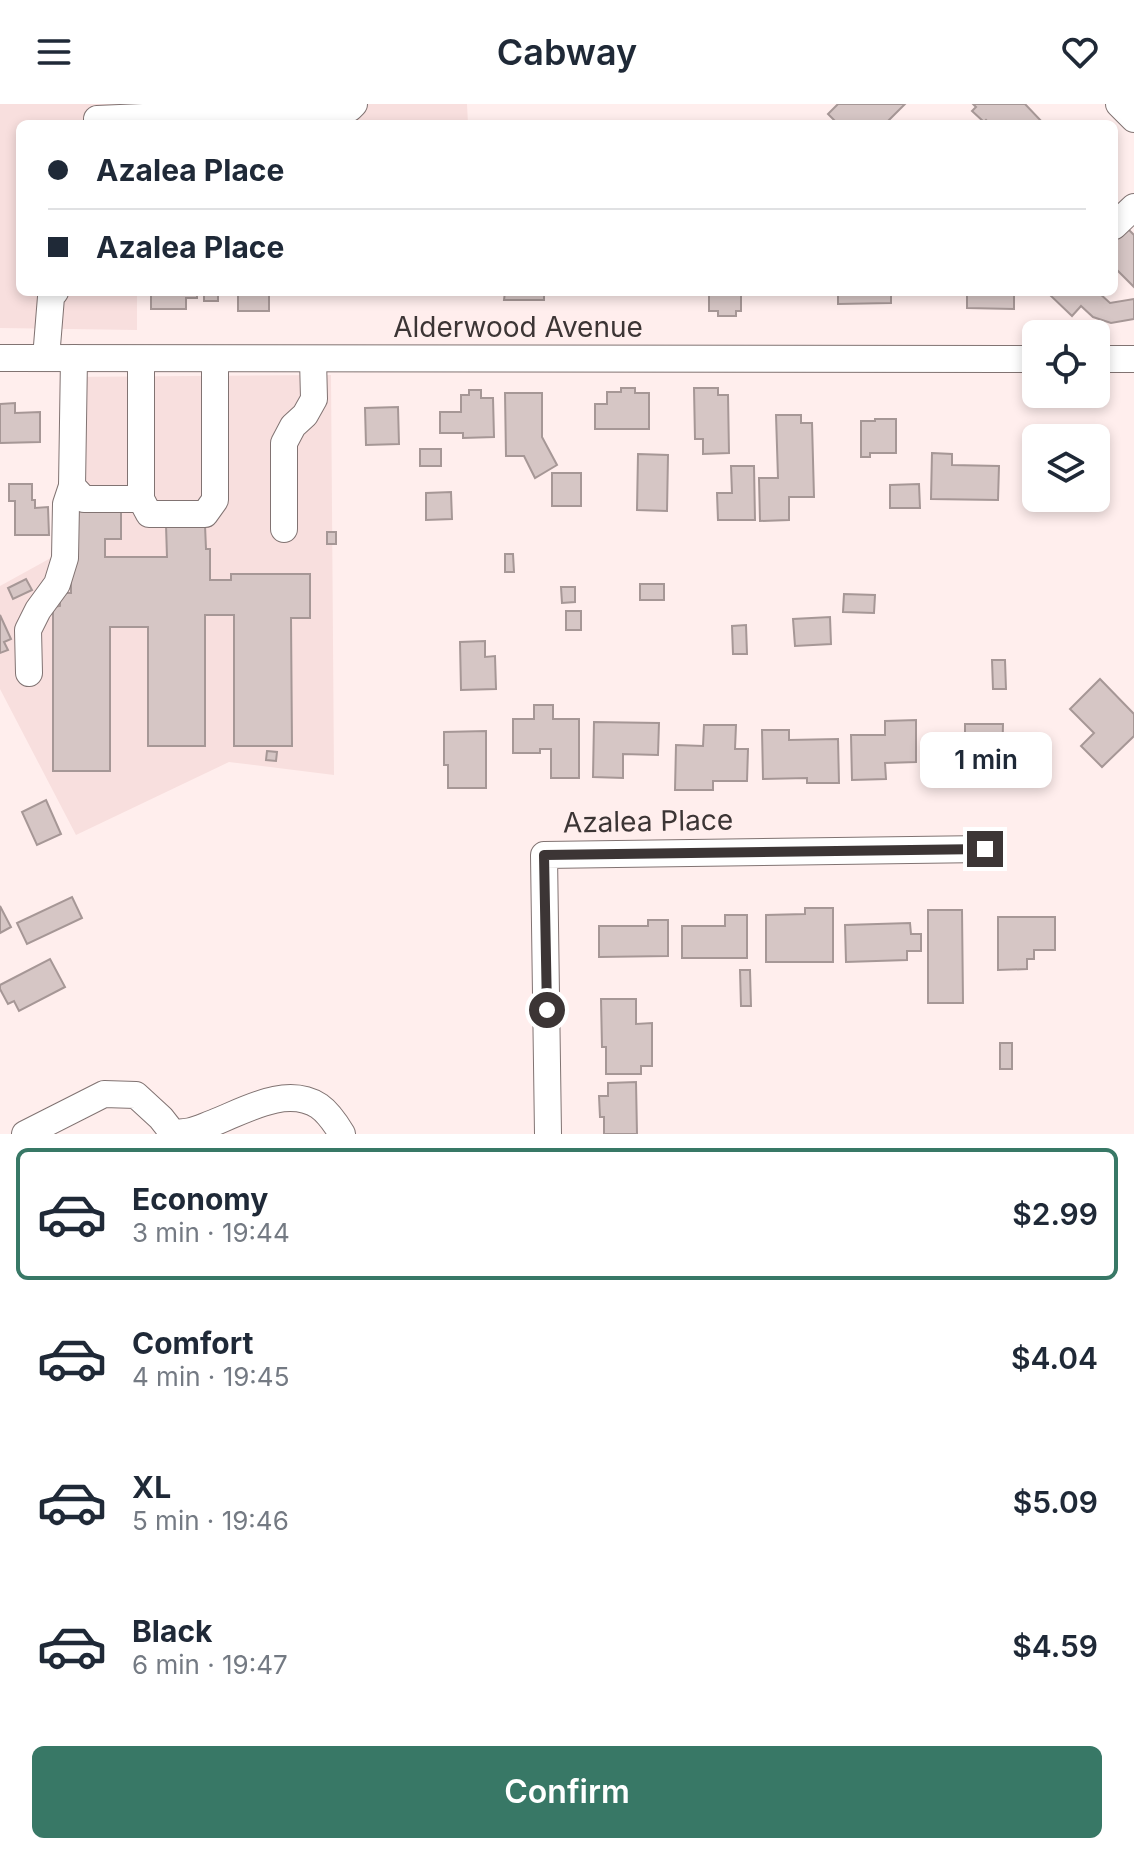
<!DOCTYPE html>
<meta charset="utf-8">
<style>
:root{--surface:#fff;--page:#f2f2f3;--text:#1f2937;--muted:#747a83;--line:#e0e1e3;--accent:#387866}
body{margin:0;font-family:Inter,sans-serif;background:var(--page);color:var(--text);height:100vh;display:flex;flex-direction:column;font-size:30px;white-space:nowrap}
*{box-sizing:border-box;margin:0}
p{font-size:26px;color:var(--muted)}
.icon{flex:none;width:44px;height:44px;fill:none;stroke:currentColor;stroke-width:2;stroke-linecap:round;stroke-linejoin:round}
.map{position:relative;height:1030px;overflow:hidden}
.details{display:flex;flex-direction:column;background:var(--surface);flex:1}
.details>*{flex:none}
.guide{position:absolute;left:16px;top:16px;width:1102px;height:176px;border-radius:12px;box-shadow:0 4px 12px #0003;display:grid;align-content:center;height:176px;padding:0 32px;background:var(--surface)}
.tools{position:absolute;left:1022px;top:216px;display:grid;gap:16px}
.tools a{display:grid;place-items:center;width:88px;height:88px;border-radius:12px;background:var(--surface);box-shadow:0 4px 12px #0003;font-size:40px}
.end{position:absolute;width:36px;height:36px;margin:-18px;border:10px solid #3c3535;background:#fff;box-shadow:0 0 0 4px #fff}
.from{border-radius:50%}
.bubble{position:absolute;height:56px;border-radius:12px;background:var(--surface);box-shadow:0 4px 12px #0003;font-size:26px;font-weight:600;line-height:56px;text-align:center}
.guide b{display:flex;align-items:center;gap:28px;height:76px;font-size:30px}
.guide b+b{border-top:2px solid var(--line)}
.guide i{width:20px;height:20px;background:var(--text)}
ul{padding:14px 0 0;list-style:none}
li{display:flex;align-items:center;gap:24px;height:132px;margin:0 16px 12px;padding:0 16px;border:4px solid transparent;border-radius:12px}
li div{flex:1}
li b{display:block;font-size:30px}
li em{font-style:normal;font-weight:600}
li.current{border-color:var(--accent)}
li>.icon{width:72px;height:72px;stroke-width:1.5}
.cta{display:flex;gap:16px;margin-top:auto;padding:16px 32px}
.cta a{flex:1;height:92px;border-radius:12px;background:var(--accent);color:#fff;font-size:32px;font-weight:600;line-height:92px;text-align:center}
header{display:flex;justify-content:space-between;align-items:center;height:104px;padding:0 32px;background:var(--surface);font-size:36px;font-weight:600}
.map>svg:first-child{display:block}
.built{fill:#f8dfde}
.building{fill:#d6c6c5;stroke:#a69796;stroke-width:2}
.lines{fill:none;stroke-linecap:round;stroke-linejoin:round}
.minor-casing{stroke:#817372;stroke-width:28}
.minor{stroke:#fff;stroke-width:26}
.route{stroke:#3c3535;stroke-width:10}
.labels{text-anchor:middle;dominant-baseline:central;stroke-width:6;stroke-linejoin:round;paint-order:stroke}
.street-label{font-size:28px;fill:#3c3535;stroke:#ffeeed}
</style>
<header><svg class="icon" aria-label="menu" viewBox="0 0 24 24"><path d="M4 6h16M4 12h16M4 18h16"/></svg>Cabway<svg class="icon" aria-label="heart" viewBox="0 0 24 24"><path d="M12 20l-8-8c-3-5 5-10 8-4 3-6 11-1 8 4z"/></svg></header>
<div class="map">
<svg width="1134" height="1030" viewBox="0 0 1134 1030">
<rect width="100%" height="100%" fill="#ffeeed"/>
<!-- built -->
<g class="built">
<polygon points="0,0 467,0 468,20 20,20 20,188 137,188 137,226 0,224"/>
<polygon points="331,271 334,671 229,658 76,731 0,585 0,482 58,450 60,273"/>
</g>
<!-- building -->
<g class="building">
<polygon points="838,0 905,0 885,20 838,20 828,10"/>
<polygon points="973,0 1025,0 1044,20 990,20 986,16 984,18 972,7 976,3"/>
<polygon points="1127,124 1134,131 1134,183 1114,163 1114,137"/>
<polygon points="151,188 197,188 197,194 186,194 186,205 151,205"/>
<rect x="204" y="188" width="14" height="9"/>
<rect x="238" y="188" width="31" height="19"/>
<polygon points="505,188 544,188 544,196 504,196"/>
<polygon points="709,188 741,188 741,207 736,207 736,212 718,212 718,207 709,207"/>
<polygon points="838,188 891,188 891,199 838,200"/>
<polygon points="967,188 1014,188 1014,205 967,204"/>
<polygon points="1054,188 1098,188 1110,199 1134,195 1134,215 1111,219 1093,213 1081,202 1072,212 1051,192"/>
<polygon points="621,284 635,284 635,289 649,289 649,325 595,325 595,300 607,300 607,288 621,288"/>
<polygon points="694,284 718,284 718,291 728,291 729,349 703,350 703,335 695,335"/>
<polygon points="469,286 481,286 481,294 493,294 494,333 463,334 463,329 440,329 440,308 461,308 461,291 469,291"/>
<polygon points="505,289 542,289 542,333 557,361 535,374 524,352 506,352"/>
<polygon points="15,299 15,309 40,308 40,338 0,339 0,300"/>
<polygon points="398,303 399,340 366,341 365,304"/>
<polygon points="776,311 801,311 801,319 812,319 814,393 789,393 789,416 760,417 759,374 778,374"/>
<polygon points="875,315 896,315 896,349 870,349 870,353 861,353 861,317 875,317"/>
<rect x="420" y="345" width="21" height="17"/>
<polygon points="932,349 952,350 952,361 999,362 998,396 931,395"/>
<polygon points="638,350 668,351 667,407 637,406"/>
<polygon points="731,362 754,362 755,416 718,416 717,389 732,389"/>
<rect x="552" y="369" width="29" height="33"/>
<polygon points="9,380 32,380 32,396 35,396 35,404 48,403 49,431 15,431 15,397 9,397"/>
<polygon points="919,380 920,404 890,404 890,381"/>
<polygon points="451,388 452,415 426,416 426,389"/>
<rect x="1038" y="394" width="51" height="4"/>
<polygon points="71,403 121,403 121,435 105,435 105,453 167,453 166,421 205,421 206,445 210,445 210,476 231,476 231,470 310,470 310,514 291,514 292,642 234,642 234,511 205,511 205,642 148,642 148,523 110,523 110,667 53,667 53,503 60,502 60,489 71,489"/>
<rect x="327" y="428" width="9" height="12"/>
<polygon points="505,450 513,450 514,468 505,468"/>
<polygon points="26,475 32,486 13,495 8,484"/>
<rect x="640" y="480" width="24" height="16"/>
<polygon points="561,483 575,483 575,498 562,499"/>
<polygon points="844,490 875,491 874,509 843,508"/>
<rect x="566" y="507" width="15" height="19"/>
<polygon points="0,511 11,535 4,538 8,546 0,549"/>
<polygon points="830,513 831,540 795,542 793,515"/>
<polygon points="746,521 747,550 733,550 732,522"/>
<polygon points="485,537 485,553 495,552 496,585 461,586 460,538"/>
<polygon points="992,556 1005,556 1006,585 993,585"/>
<polygon points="1100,575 1134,610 1134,632 1102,663 1081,642 1094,629 1070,605"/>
<polygon points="534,601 553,601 553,615 579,615 579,674 551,674 551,645 540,645 540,649 513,649 513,615 534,615"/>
<polygon points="916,616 916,658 885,659 886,675 852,676 851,631 885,631 885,617"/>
<polygon points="594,618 659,619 658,651 623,650 623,674 593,673"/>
<polygon points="965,620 1003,620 1002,663 966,663 966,675 931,675 931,633 965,633"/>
<polygon points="704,621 736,621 735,645 748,645 747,677 713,677 713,686 675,686 676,641 703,642"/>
<polygon points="762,626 789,626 789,636 838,635 839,679 807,679 807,674 763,675"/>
<polygon points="486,627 486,684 448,684 448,661 444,661 444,628"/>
<polygon points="267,647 277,648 276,657 266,656"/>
<polygon points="46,696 61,730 37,741 22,708"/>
<polygon points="72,793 82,814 27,840 17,819"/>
<polygon points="0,802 11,823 0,829"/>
<polygon points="805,804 833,804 833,858 766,858 766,811 805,810"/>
<polygon points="928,806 962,806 963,899 928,899"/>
<polygon points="725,811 747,811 747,854 682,854 682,822 725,822"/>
<polygon points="998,813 1055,813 1055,846 1034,846 1034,855 1027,855 1027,865 998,866"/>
<polygon points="648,816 668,816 668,852 599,853 599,822 648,822"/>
<polygon points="910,819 911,830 921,830 921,847 907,847 907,856 846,858 845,821"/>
<polygon points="50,855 65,883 19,907 14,897 8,900 0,885 0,881"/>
<polygon points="740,866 750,866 751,902 741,902"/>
<polygon points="601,895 636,895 636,920 652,919 652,962 641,962 641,970 606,970 606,943 602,943"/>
<rect x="1000" y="939" width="12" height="26"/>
<polygon points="636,978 637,1030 604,1030 604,1013 600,1013 599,992 608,992 608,979"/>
</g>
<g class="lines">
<defs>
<g id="minor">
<polyline points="1119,0 1134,15"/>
<polyline points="97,15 350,4 354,0"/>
<polyline points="1114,122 1134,103"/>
<polyline points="0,254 1036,255"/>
<polyline points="46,254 51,193 55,188"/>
<polyline points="74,254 72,382 84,395 141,395"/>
<polyline points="141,255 141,395 149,410 205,410 215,396 215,255"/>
<polyline points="1096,255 1134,255"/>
<polyline points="284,425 284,339 293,322 305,311 314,295 313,255"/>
<polyline points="29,569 28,526 38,506 57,480 65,454 66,400 72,382"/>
<path d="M 25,1030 L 104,990 L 136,991 L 161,1014 L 172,1028 C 189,1030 197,1025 213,1019 C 244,1007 286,981 319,1002 C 329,1009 336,1020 342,1030"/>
<polyline points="548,1030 544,751 985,745"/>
</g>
</defs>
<!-- minor casing -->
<use href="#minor" class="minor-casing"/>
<!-- minor -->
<use href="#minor" class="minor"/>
</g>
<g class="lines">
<!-- route -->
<polyline class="route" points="547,906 544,751 985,745"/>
</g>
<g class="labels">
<!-- street labels -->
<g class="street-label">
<text x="518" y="223">Alderwood Avenue</text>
<text transform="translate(648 717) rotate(-1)">Azalea Place</text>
</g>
</g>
</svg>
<div class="tools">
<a><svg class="icon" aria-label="locate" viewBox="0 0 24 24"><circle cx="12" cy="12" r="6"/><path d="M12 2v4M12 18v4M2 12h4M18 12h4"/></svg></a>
<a><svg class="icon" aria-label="layers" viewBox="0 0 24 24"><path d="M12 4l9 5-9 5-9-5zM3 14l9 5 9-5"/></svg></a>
</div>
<i class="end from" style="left:547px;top:906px"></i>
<i class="end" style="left:985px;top:745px"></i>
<div class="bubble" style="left:920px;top:628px;width:132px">1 min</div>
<div class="guide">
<b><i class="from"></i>Azalea Place</b>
<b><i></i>Azalea Place</b>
</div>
</div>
<section class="details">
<ul>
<li class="current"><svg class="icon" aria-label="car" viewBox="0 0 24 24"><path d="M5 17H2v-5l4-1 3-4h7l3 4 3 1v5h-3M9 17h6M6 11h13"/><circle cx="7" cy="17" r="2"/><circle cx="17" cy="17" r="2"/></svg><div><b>Economy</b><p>3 min · 19:44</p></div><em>$2.99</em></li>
<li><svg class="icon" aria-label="car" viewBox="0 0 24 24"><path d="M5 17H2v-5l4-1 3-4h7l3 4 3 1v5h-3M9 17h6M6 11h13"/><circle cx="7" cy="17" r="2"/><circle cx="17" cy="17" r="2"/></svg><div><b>Comfort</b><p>4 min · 19:45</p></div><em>$4.04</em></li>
<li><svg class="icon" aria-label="car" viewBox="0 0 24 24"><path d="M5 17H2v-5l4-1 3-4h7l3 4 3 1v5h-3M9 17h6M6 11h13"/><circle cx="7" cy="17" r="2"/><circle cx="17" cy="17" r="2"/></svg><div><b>XL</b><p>5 min · 19:46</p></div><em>$5.09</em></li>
<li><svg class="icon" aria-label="car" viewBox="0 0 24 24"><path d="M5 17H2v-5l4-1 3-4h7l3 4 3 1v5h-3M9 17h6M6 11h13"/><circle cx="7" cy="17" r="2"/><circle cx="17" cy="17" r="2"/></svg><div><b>Black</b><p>6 min · 19:47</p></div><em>$4.59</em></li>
</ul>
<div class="cta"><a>Confirm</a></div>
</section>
